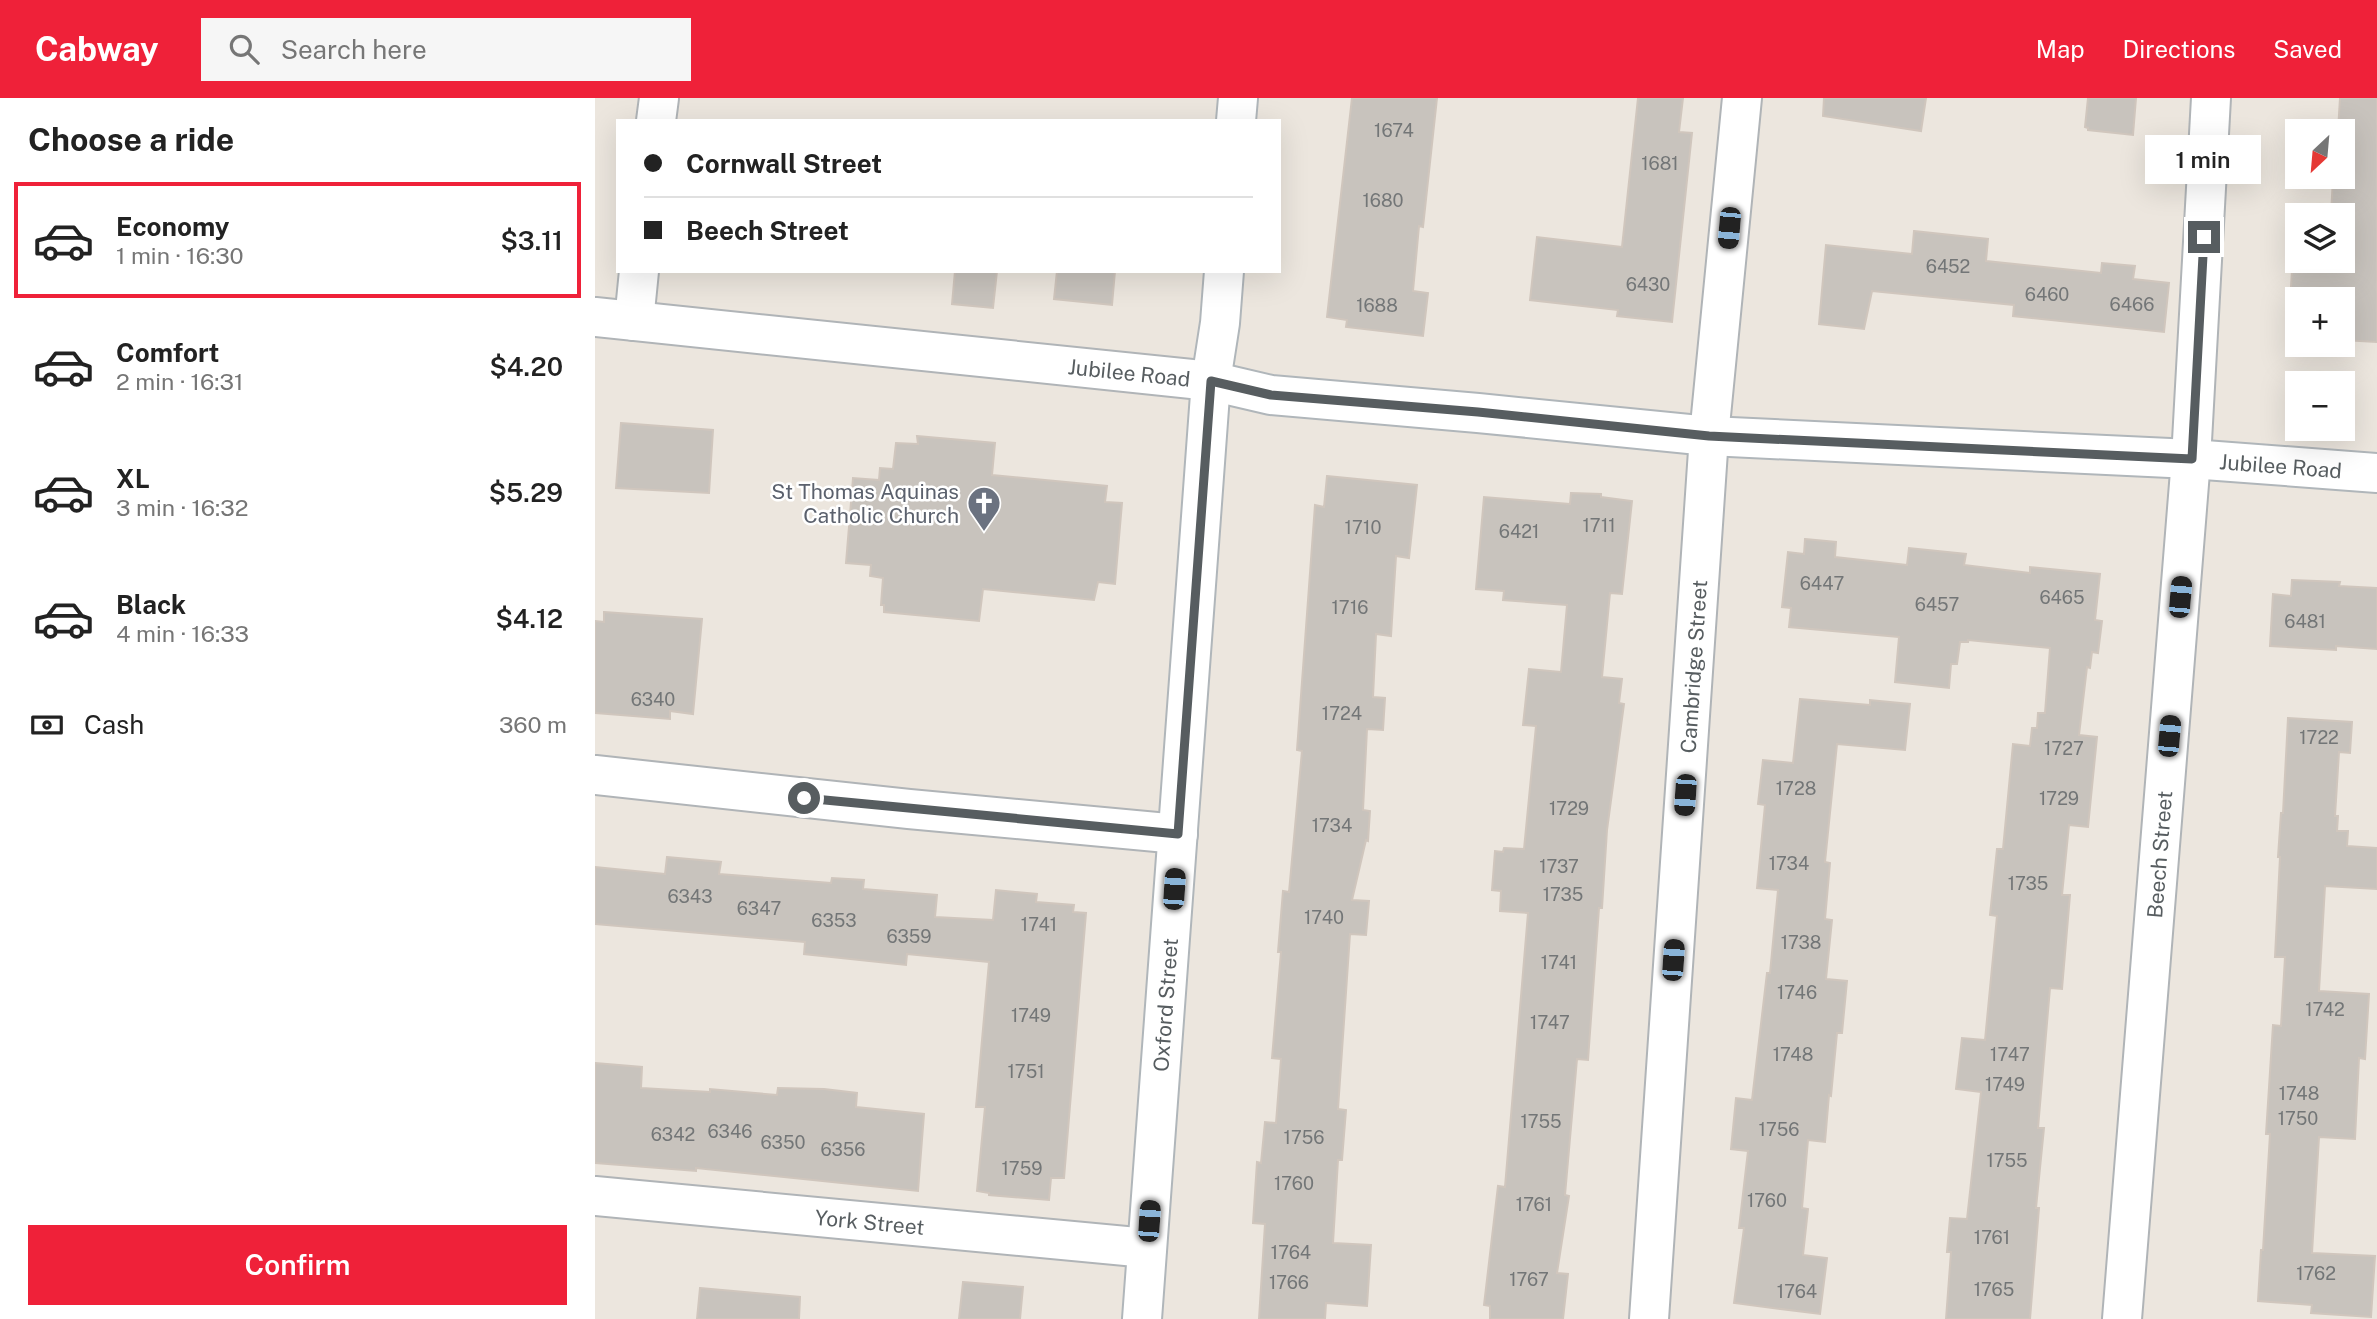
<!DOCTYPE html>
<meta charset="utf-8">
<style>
:root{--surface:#fff;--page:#f6f6f6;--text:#222;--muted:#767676;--line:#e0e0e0;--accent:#ef2139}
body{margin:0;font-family:"Public Sans",sans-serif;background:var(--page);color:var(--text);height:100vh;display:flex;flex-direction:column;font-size:26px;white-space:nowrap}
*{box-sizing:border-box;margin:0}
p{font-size:23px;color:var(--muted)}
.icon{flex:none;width:38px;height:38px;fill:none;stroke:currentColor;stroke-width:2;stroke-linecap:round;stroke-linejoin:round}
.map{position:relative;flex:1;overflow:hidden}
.side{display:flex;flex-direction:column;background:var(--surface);width:595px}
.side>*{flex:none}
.top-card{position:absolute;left:21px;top:21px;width:665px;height:154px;border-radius:0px;box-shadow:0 7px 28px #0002;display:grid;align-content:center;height:154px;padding:0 28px;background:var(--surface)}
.needle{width:46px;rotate:206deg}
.controls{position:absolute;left:1690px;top:21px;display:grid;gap:14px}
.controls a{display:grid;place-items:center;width:70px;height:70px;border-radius:0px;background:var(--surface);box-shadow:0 7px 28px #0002;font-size:35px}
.end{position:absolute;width:32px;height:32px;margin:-16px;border:9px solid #575d60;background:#fff;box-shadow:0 0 0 4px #fff}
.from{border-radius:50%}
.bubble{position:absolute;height:49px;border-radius:0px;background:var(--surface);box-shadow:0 7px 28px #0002;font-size:23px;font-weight:600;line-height:49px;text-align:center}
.car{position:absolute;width:21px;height:42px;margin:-21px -10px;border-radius:9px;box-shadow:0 0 5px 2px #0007;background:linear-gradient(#222 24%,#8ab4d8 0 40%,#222 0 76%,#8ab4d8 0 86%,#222 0)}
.top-card b{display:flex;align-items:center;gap:24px;height:66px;font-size:26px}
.top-card b+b{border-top:2px solid var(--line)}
.top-card i{width:18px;height:18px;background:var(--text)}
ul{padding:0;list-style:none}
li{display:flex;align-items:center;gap:21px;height:116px;margin:0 14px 10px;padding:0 14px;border:4px solid transparent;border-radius:0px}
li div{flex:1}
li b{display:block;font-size:26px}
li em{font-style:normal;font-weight:600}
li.on{border-color:var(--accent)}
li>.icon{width:63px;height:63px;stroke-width:1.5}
h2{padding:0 28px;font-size:32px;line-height:84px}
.pay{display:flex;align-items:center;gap:18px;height:77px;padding:0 28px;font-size:26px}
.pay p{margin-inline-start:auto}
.button{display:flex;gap:14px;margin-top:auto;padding:14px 28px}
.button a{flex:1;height:80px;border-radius:0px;background:var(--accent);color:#fff;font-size:28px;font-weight:600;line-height:80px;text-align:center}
header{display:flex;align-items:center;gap:42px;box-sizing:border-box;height:98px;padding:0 35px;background:var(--accent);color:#fff}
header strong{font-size:33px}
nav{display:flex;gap:38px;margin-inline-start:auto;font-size:24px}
.search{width:490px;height:63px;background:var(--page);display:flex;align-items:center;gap:18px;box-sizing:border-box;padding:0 24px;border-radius:0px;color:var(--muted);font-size:26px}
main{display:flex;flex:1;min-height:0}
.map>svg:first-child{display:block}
.building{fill:#c8c3bd;stroke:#d0c6bd;stroke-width:2}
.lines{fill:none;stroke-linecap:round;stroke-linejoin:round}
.minor-casing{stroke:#b0b4b7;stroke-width:42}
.tertiary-casing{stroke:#b0b4b7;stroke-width:42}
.secondary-casing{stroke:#b0b6ba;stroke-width:42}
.minor{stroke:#fff;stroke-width:38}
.tertiary{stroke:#fff;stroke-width:38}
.secondary{stroke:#fff;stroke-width:38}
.route{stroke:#575d60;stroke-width:9}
.labels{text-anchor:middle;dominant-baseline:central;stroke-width:5;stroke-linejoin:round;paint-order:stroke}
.number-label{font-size:18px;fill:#737677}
.street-label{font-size:21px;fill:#575d60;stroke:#fff}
.worship-label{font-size:21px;fill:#5b616d;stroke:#fff;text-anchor:end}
</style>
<header>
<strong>Cabway</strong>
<div class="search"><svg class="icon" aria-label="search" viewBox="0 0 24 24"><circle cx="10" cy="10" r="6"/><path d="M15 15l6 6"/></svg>Search here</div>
<nav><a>Map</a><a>Directions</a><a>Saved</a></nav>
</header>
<main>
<section class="side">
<h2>Choose a ride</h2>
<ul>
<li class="on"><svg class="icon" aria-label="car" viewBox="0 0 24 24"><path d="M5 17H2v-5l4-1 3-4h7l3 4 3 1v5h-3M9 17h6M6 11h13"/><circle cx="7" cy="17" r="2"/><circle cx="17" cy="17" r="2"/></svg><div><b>Economy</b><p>1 min · 16:30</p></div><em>$3.11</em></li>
<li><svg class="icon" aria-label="car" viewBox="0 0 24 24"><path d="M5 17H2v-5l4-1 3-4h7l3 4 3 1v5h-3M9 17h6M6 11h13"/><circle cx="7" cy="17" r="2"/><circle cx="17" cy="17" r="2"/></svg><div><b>Comfort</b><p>2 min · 16:31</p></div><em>$4.20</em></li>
<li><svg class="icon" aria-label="car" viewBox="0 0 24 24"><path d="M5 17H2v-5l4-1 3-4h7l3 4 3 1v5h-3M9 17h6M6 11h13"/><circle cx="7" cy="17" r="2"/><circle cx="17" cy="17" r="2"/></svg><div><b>XL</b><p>3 min · 16:32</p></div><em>$5.29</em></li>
<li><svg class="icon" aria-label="car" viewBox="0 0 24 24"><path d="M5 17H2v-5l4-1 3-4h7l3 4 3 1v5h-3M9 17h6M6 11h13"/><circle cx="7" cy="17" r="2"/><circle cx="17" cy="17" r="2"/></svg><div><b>Black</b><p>4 min · 16:33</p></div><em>$4.12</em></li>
</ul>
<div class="pay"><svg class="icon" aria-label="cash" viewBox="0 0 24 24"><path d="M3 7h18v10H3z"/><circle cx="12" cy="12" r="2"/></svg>Cash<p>360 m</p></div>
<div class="button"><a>Confirm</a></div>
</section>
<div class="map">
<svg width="1782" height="1221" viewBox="0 0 1782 1221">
<rect width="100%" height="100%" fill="#ece6de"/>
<!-- building -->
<g class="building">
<polygon points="757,0 842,0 828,129 824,128 818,193 833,195 828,238 751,229 752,222 732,219"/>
<polygon points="1043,0 1088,0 1084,34 1097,35 1077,224 1022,218 1023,212 935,202 942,139 1027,149"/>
<polygon points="1229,0 1331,0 1326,33 1228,18"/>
<polygon points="1493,0 1541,0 1538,37 1493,32 1493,30 1490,29"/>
<polygon points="1745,0 1782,0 1782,244 1748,242 1748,201 1703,201 1703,239 1693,239 1698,155 1703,155 1703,163 1748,163 1748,117 1736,117 1738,79 1748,79 1748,33 1743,33"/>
<polygon points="1319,133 1393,141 1391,163 1506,175 1507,165 1540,168 1538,181 1574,185 1569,234 1418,218 1419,207 1277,193 1269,231 1224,226 1231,147 1317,156"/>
<polygon points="360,173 402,173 398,210 357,206"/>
<polygon points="462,173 520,173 517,207 459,201"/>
<polygon points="26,325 118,332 114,395 21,390"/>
<polygon points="322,338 400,345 397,377 512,388 510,404 527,405 520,486 503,484 499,502 388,491 384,523 289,514 289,507 286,507 288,480 275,478 276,467 251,465 258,380 284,382 285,370 298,371 301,345 323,346"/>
<polygon points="732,378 822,387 814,460 801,458 796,538 781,536 778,599 790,600 788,632 772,631 768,712 775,713 773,743 771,742 757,802 774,803 771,837 755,836 743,1011 751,1012 747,1062 743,1062 738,1145 776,1147 772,1208 731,1205 730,1221 664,1221 670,1126 658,1125 662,1064 666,1065 670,1024 681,1025 686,961 677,960 686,854 683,854 688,793 694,794 707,653 702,652 720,407 729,409"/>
<polygon points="976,395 1006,396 1006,399 1037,403 1027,496 1015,495 1007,579 1027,581 1024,605 1029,606 1012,732 1007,810 1004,810 993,962 982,961 970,1097 974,1098 962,1175 973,1176 968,1221 895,1221 895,1208 889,1207 903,1088 910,1089 933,815 905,813 906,793 897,792 900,753 908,754 909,750 929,751 941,628 928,627 934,571 966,574 972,507 908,502 909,493 881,491 889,399 975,406"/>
<polygon points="1210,441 1241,444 1240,459 1312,467 1314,450 1371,456 1369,467 1435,475 1435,469 1505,476 1500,522 1507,523 1503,555 1497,554 1495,570 1492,569 1484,637 1502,639 1493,729 1474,727 1467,797 1475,797 1467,891 1455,890 1443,1030 1449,1030 1441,1110 1444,1110 1435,1221 1351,1221 1356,1154 1352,1154 1355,1120 1372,1121 1386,994 1361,991 1367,940 1390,942 1402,818 1395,817 1402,751 1408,751 1418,646 1435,648 1437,630 1442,630 1443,615 1450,615 1455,550 1373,542 1373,544 1365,544 1362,566 1356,566 1354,590 1300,584 1304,539 1194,529 1196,510 1187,509 1193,454 1209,456"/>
<polygon points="1697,482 1745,484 1744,488 1782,490 1782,551 1741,548 1741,552 1675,548 1678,496 1696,498"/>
<polygon points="9,514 107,521 98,616 75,613 75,621 0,615 0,523 9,524"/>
<polygon points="1205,601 1275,607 1275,602 1315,606 1310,652 1242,646 1230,764 1235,765 1230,821 1237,822 1231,881 1252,883 1247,935 1242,935 1236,998 1234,997 1230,1044 1213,1042 1207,1110 1213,1111 1208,1157 1232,1160 1225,1216 1139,1205 1149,1130 1144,1130 1153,1053 1136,1051 1141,1000 1157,1002 1172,875 1175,875 1183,792 1162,790 1170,707 1163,706 1168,662 1198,665"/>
<polygon points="1693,620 1757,624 1755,655 1744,654 1740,718 1743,718 1742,733 1753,733 1752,748 1782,750 1782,791 1730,788 1724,893 1774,896 1770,961 1764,960 1760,1041 1724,1039 1717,1155 1780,1158 1776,1219 1716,1215 1717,1207 1663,1203 1666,1152 1668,1152 1675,1036 1671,1036 1678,927 1686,928 1690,859 1680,859 1685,759 1683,759 1686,715 1688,715"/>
<polygon points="72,759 126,764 124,776 236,785 237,780 269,782 268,791 342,797 340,819 398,822 401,792 442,796 441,804 479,807 478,814 491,815 469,1080 456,1080 454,1102 394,1097 394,1095 382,1093 390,1009 381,1009 394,864 312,856 311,867 209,856 210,844 0,826 0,769 70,776"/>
<polygon points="0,965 47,969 46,990 115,994 115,991 182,997 183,990 229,991 262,995 261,1009 329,1016 323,1093 101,1070 101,1073 0,1065"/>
<polygon points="368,1184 428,1189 425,1221 364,1221"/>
<polygon points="105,1190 205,1199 204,1221 102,1221"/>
</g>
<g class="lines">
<defs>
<g id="minor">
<polyline points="61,23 64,0"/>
<polyline points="39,223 44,173"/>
<polyline points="0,677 314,711 583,736"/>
<path id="s1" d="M 0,1098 L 552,1150"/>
<path id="s2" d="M 1054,1221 L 1114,338 L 1147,0"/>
<path id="s3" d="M 1527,1221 L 1596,361 L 1616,0"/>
</g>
<g id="tertiary">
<path id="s4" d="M 0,219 L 616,283"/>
</g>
<g id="secondary">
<polyline points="641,23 643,0"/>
<path id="s5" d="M 616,283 L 676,297 L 883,315 L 1114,338 L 1596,361 L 1782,375"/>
<path id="s6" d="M 547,1221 L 616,283 L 625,225 L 629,173"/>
</g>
</defs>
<!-- minor casing -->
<use href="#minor" class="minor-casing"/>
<!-- tertiary casing -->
<use href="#tertiary" class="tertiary-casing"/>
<!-- secondary casing -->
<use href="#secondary" class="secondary-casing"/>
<!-- minor -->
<use href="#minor" class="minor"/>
<!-- tertiary -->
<use href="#tertiary" class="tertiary"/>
<!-- secondary -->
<use href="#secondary" class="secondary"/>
</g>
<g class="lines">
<!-- route -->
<polyline class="route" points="209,700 583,736 616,283 676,297 883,314 1114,338 1597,361 1609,139"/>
</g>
<!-- icons -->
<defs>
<symbol id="church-pin" viewBox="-11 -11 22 30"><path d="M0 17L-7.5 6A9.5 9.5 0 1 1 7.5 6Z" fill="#6b7280" stroke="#fff"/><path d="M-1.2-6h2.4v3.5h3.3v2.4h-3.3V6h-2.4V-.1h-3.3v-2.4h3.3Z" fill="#fff"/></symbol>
</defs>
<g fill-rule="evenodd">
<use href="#church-pin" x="370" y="386" width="38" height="52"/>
</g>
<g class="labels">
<!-- number labels -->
<g class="number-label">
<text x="799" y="32">1674</text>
<text x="1065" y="65">1681</text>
<text x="788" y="102">1680</text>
<text x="1353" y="168">6452</text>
<text x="1053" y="186">6430</text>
<text x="1452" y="196">6460</text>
<text x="1537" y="206">6466</text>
<text x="782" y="207">1688</text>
<text x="1004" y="427">1711</text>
<text x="768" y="429">1710</text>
<text x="924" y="433">6421</text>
<text x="1227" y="485">6447</text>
<text x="1467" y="499">6465</text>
<text x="1342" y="506">6457</text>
<text x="755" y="509">1716</text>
<text x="1710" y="523">6481</text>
<text x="58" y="601">6340</text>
<text x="747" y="615">1724</text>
<text x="1724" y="639">1722</text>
<text x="1469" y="650">1727</text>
<text x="1201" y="690">1728</text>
<text x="1464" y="700">1729</text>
<text x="974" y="710">1729</text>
<text x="737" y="727">1734</text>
<text x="1194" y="765">1734</text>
<text x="964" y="768">1737</text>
<text x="1433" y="785">1735</text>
<text x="968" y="796">1735</text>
<text x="95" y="798">6343</text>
<text x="164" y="810">6347</text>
<text x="729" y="819">1740</text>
<text x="239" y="822">6353</text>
<text x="444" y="826">1741</text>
<text x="314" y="838">6359</text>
<text x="1206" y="844">1738</text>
<text x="964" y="864">1741</text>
<text x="1202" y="894">1746</text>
<text x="1730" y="911">1742</text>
<text x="436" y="917">1749</text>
<text x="955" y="924">1747</text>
<text x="1198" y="956">1748</text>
<text x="1415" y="956">1747</text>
<text x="431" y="973">1751</text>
<text x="1410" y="986">1749</text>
<text x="1704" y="995">1748</text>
<text x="1703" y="1020">1750</text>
<text x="946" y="1023">1755</text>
<text x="1184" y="1031">1756</text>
<text x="135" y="1033">6346</text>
<text x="78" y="1036">6342</text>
<text x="709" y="1039">1756</text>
<text x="188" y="1044">6350</text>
<text x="248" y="1051">6356</text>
<text x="1412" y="1062">1755</text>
<text x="427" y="1070">1759</text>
<text x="699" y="1085">1760</text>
<text x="1172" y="1102">1760</text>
<text x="939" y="1106">1761</text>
<text x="1397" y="1139">1761</text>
<text x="696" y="1154">1764</text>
<text x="1721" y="1175">1762</text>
<text x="934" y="1181">1767</text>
<text x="694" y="1184">1766</text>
<text x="1399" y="1191">1765</text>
<text x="1202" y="1193">1764</text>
</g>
<!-- street labels -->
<g class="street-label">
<text stroke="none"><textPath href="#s4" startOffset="537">Jubilee Road</textPath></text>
<text stroke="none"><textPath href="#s5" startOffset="1074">Jubilee Road</textPath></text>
<text stroke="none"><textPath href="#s2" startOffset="654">Cambridge Street</textPath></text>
<text stroke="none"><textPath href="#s3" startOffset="466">Beech Street</textPath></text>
<text stroke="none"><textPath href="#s6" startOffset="315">Oxford Street</textPath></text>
<text stroke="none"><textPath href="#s1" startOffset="276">York Street</textPath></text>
</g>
<!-- worship labels -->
<g class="worship-label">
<text x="364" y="393">St Thomas Aquinas<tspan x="364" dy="24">Catholic Church</tspan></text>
</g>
</g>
</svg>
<div class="controls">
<a><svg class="needle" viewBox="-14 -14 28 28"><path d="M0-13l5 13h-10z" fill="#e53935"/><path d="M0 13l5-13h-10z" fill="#767676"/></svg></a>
<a><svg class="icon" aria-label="layers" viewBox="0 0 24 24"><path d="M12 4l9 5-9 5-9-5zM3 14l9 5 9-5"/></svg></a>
<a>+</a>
<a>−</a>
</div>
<i class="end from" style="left:209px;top:700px"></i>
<i class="end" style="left:1609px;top:139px"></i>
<div class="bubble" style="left:1550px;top:37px;width:116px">1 min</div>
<i class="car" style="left:1134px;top:130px;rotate:185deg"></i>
<i class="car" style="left:1585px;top:499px;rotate:5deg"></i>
<i class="car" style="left:1574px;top:638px;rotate:5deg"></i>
<i class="car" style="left:1090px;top:697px;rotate:184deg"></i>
<i class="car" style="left:579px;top:791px;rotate:4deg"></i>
<i class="car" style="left:1078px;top:862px;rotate:4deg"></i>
<i class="car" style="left:554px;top:1123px;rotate:4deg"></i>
<div class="top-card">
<b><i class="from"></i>Cornwall Street</b>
<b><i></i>Beech Street</b>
</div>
</div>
</main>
